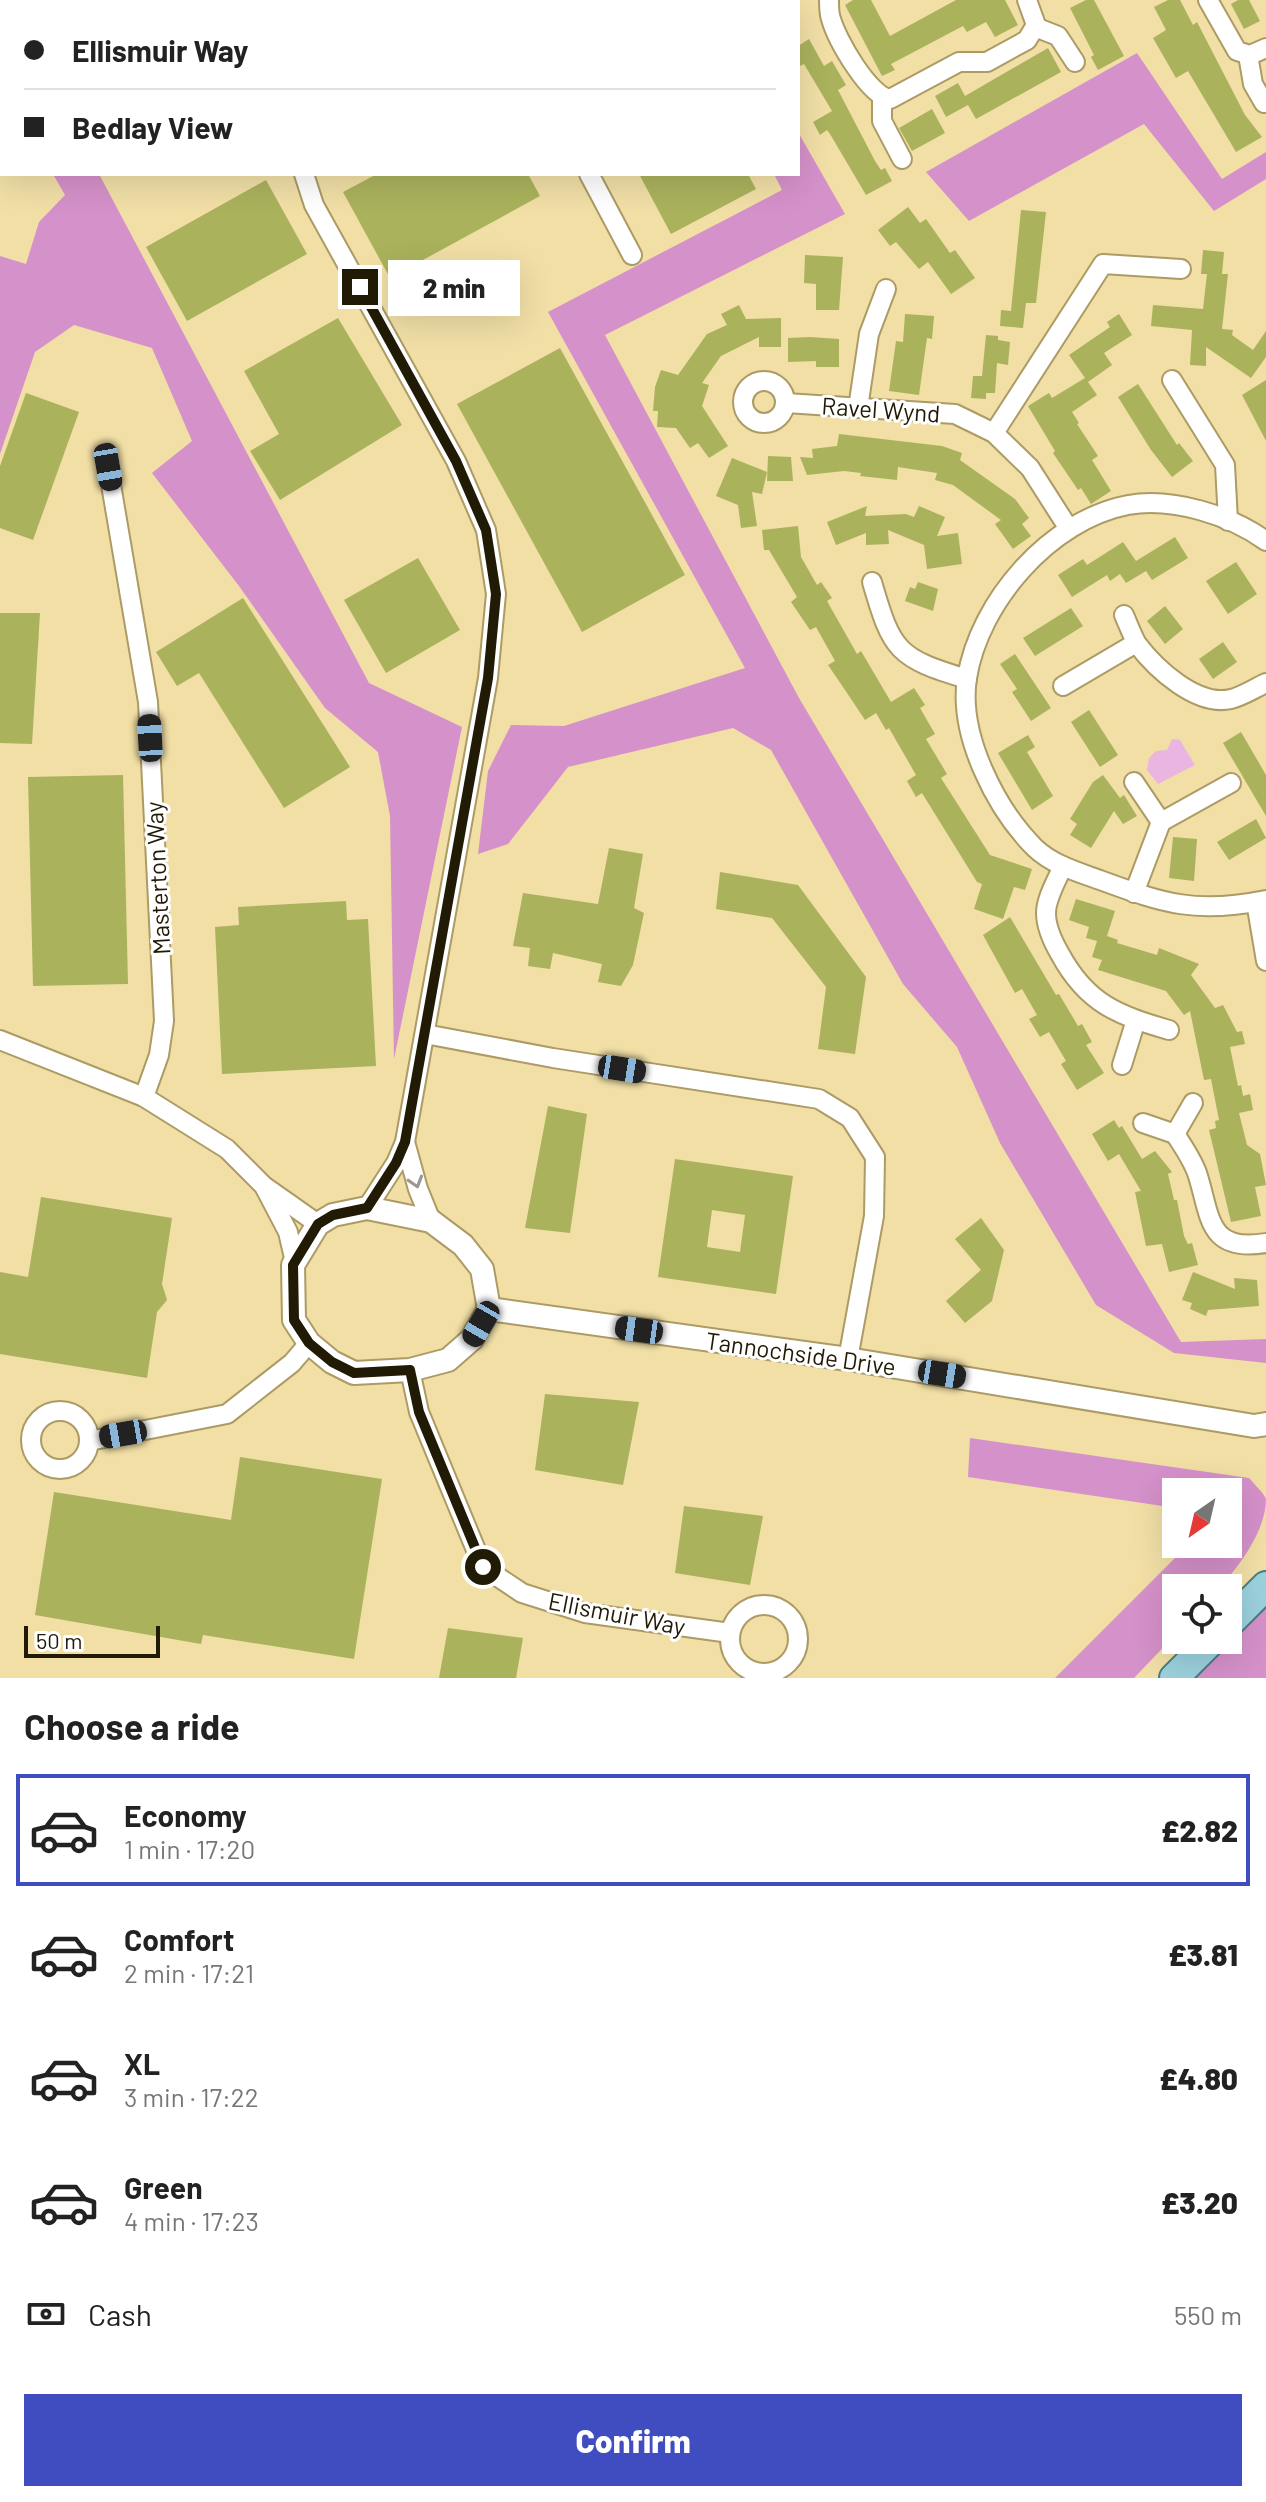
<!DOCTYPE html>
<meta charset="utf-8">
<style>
:root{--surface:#fff;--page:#f2f2f2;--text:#222;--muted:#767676;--line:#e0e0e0;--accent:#404dc1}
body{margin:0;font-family:Barlow,sans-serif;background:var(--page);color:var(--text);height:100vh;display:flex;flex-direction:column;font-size:30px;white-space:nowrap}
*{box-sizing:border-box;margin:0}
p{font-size:26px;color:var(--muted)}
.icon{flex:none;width:44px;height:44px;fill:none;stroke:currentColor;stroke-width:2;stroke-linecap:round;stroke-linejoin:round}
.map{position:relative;height:1678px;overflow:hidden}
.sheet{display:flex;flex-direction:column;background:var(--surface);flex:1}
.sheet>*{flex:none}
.guide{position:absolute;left:0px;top:0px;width:800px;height:176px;box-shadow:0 8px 32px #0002;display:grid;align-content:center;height:176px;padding:0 24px;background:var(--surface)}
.needle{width:52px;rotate:214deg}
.buttons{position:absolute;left:1162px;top:1478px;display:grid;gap:16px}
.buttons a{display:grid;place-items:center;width:80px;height:80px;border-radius:0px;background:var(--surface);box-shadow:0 8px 32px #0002;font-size:40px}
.scale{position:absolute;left:24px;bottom:20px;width:136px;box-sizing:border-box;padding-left:8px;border:4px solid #211a04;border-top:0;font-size:22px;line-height:28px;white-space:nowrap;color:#211a04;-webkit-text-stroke:6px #fff;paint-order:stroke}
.end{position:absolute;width:36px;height:36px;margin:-18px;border:10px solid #211a04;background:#fff;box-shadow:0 0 0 4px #fff}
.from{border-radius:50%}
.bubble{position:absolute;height:56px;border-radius:0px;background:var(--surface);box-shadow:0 8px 32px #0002;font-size:26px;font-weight:800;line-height:56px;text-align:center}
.car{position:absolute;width:24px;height:48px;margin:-24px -12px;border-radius:10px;box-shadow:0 0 6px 2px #0007;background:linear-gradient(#222 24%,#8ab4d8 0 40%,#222 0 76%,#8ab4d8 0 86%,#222 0)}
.guide b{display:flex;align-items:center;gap:28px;height:76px;font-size:30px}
.guide b+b{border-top:2px solid var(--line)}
.guide i{width:20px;height:20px;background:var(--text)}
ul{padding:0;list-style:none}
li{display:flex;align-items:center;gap:24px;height:112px;margin:0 16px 12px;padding:0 8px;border:4px solid transparent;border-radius:0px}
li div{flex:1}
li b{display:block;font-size:30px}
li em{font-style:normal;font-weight:800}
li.current{border-color:var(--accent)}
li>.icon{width:72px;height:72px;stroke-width:1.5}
h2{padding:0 24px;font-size:36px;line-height:96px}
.pay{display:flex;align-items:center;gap:20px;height:88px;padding:0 24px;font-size:30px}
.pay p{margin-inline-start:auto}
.action{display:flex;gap:16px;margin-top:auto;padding:16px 24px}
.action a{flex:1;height:92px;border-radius:0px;background:var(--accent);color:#fff;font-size:32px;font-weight:800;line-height:92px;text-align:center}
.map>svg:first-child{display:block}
.green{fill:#ebb5e2}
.forest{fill:#d591ca}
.building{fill:#abb25c;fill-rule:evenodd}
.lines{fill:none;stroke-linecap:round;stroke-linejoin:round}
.minor-casing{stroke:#ac9b64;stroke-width:22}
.tertiary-casing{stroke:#ac9b64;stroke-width:26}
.primary-casing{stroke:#457d82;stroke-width:32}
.minor{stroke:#fff;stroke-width:18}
.tertiary{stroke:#fff;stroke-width:22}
.primary{stroke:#9bd1dd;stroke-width:28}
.oneway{stroke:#9b988e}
.route{stroke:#211a04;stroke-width:10}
.labels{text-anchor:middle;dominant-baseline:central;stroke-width:6;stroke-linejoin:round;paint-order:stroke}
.street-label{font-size:24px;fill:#211a04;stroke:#fff}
</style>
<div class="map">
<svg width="1266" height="1678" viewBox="0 0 1266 1678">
<rect width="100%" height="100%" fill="#f1dfa6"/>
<!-- green -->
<polygon class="green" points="1172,739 1180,740 1195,765 1158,784 1147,770 1149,758 1156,751 1167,750"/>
<!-- forest -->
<g class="forest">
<polygon points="1137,53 1222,179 1266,152 1266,179 1214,211 1144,124 969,221 926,172"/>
<polygon points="798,132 845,214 605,335 799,698 1181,1342 1266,1339 1266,1363 1174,1353 1096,1305 1000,1143 957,1047 903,984 771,750 733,728 568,767 508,844 478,854 488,771 511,725 564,726 745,668 548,312 782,190 774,174 798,174"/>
<polygon points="53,174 99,174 369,683 462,727 394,1059 390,816 378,752 325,708 239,586 152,473 192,441 152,348 74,325 35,352 0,454 0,256 26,264 39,222 65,195"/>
<path d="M 970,1438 L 1249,1478 C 1254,1484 1263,1492 1266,1499 C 1266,1531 1238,1568 1219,1588 L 1176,1588 L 1176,1634 L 1134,1678 L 1055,1678 L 1180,1553 L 1182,1544 L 1228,1544 L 1228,1492 L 1176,1492 L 1176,1508 L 968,1477 Z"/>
<polygon points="1266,1604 1266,1678 1190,1678"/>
</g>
<!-- building -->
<g class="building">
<polygon points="853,0 871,0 890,36 956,0 1005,0 1018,25 995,37 986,22 967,32 963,26 891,64 895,70 882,76 845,5"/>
<polygon points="1086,0 1094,0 1124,56 1098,70 1091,57 1094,55 1070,8"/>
<polygon points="1168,0 1180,0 1193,25 1197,22 1245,115 1262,137 1236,152 1188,71 1176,78 1153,38 1166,30 1154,7"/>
<polygon points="1238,0 1249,0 1260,21 1244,29 1231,4"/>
<polygon points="809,39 824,66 832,61 846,85 838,90 875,161 881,170 885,168 892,181 866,195 830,134 827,130 820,135 813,122 832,111 804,64 798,67 798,46"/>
<polygon points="1048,48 1061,72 976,119 968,105 946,117 935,96 958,83 965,96"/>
<polygon points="932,109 945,133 912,151 899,128"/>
<polygon points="377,174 528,174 540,196 390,278 343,192"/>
<polygon points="639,174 748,174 756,189 671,234"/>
<polygon points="266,180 307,254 187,321 146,247"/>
<polygon points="908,207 920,223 926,219 950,253 955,250 975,278 951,294 928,262 919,269 896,242 890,246 878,230"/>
<polygon points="1021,210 1046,212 1036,303 1026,303 1023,328 1000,326 1001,310 1011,311"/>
<polygon points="1203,250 1224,252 1222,274 1228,274 1222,329 1233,330 1232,335 1253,350 1266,331 1266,357 1251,378 1206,347 1206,366 1190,365 1192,330 1151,326 1153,305 1203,309 1207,274 1201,274"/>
<polygon points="805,255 843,257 839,310 816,310 816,284 804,283"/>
<polygon points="739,305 746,319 781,318 781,347 759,347 759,337 721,356 702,383 709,385 702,406 728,446 709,458 698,443 690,448 676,428 657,427 658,411 653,411 655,387 661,370 678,375 707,334 727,325 721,314"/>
<polygon points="905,314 934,316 932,339 927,338 919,395 889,391 896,341 903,342"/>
<polygon points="1119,314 1132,335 1104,353 1112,365 1088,382 1097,395 1072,412 1079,423 1077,424 1098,456 1092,460 1111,491 1091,504 1081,488 1078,490 1053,453 1055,451 1028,406 1049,393 1052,398 1085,378 1069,355 1110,327 1107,322"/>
<polygon points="338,318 402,425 280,500 250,451 279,434 244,371"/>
<polygon points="986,335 998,336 998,340 1010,342 1008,365 997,363 995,393 986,393 986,399 971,398 973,376 982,376"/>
<polygon points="810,337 839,339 839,367 816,367 816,361 788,362 788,338"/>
<polygon points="560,348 685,575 582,632 457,404"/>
<polygon points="1266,380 1266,441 1242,395"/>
<polygon points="1138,384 1177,445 1179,443 1193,461 1172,477 1151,450 1118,397"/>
<polygon points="26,393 79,412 33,540 0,528 0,466"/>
<polygon points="839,434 942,446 962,453 960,460 1015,499 1029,518 1022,524 1031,536 1013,549 995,524 1001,520 953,485 935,480 937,473 898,467 897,480 860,476 861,473 844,471 807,475 800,457 813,458 812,449 837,446"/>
<polygon points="768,456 791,457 793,481 767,481"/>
<polygon points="732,458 767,472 762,494 752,492 757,526 741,528 738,505 716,496"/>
<polygon points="867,506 865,516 906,514 914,517 919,506 945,517 937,536 958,533 962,564 927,569 924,545 888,530 889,544 866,545 866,533 836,545 827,522"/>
<polygon points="798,526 801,557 817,585 821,582 832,598 827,601 857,654 861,651 891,702 914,688 925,705 920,708 935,734 926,739 947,774 941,778 990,855 1032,869 1025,890 1014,887 1003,919 974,909 982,884 977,882 922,793 916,797 907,781 916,775 889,728 886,730 876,713 865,720 843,687 828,665 835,661 816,627 810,630 791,602 797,597 769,550 764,550 762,530"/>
<polygon points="1175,537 1188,558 1152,580 1146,571 1126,583 1120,574 1110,581 1107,575 1072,597 1058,575 1083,559 1087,565 1123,542 1136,561"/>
<polygon points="418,558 460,630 386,673 344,600"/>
<polygon points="1236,562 1257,594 1228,614 1206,581"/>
<polygon points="918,582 938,589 933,611 905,601 910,587 915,589"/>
<polygon points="243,598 350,767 284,808 199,673 177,686 156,652"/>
<polygon points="1165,606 1183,629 1165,644 1147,621"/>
<polygon points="1071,608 1083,626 1035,656 1023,638"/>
<polygon points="0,613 40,613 32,744 0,743"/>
<polygon points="1223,642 1237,662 1213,679 1199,659"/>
<polygon points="1015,654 1051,708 1031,721 1012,692 1017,689 1000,664"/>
<polygon points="1089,710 1118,755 1100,767 1071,722"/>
<polygon points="1241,732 1266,775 1266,816 1223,743"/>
<polygon points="1028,735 1035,747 1027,752 1053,796 1032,810 998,753"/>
<polygon points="123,775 128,984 33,986 28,777"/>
<polygon points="1103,775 1120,798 1124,795 1137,816 1123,824 1114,811 1091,848 1070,835 1077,824 1070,819 1093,782"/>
<polygon points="1256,819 1266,838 1229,860 1217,842"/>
<polygon points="1173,837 1197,839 1194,881 1169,878"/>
<polygon points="609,848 643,854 634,908 644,913 633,965 621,986 598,982 602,964 553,953 550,969 528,966 530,948 513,946 523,893 598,904"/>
<polygon points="720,872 798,885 866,977 855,1054 818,1049 826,987 772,918 716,909"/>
<polygon points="1076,899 1115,911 1107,936 1118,940 1117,943 1157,955 1159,948 1199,964 1191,975 1215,1008 1223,1005 1237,1032 1242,1031 1245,1044 1230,1047 1238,1086 1241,1085 1243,1096 1250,1094 1253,1110 1239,1113 1247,1145 1260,1154 1266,1185 1255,1187 1261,1216 1231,1222 1209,1130 1216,1128 1215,1121 1219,1120 1211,1079 1204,1080 1190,1011 1184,1015 1166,991 1098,970 1102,960 1092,957 1097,941 1086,938 1089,927 1069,920"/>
<polygon points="346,901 347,920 368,919 376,1066 222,1074 215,927 239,925 238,907"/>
<polygon points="1010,917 1056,995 1059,994 1078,1026 1082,1024 1092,1042 1086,1045 1104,1073 1077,1090 1061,1064 1066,1061 1049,1032 1040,1037 1029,1019 1037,1015 1022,989 1015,993 983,935"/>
<polygon points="548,1106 587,1114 570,1233 525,1228"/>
<polygon points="1114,1120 1119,1128 1122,1126 1142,1159 1155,1151 1172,1172 1168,1174 1174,1200 1177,1200 1184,1236 1188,1244 1192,1243 1198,1265 1169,1272 1162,1244 1146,1246 1135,1192 1141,1191 1119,1154 1108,1161 1092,1134"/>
<path d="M 675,1159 L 793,1176 L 776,1294 L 658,1277 ZM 712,1210 L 745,1215 L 740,1252 L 707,1247 Z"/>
<polygon points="41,1197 172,1218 162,1284 167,1300 157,1312 147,1378 0,1354 0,1272 28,1277"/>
<polygon points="981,1218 1004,1250 992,1301 965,1323 946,1301 981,1270 955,1239"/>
<polygon points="1193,1272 1235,1289 1234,1278 1257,1280 1259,1306 1208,1310 1206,1316 1190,1309 1192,1303 1182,1300"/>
<polygon points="545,1394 639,1402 623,1485 535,1470"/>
<polygon points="240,1457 382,1479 354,1659 203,1635 201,1644 35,1615 54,1492 231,1520"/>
<polygon points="684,1506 763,1516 750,1585 675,1573"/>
<polygon points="448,1628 523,1638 516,1678 439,1678"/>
</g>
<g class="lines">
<defs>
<g id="minor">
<polyline points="496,0 497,2"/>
<path d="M 829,0 C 829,6 829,14 831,19 C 837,40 869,96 890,99 L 959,62 L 987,62 L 1027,40 L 1036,25 L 1027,0"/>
<polyline points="1208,0 1237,51 1250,55 1266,48"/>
<polyline points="455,2 459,0"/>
<polyline points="1035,27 1058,36 1075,62"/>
<polyline points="1248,55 1253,84 1264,103"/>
<polyline points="882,98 882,121 902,159"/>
<polyline points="304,174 314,205 456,461 486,530 496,594 488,678 405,1142 396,1163 367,1208"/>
<polyline points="589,174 632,255"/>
<polyline points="1172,380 1225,465 1228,521"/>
<circle cx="764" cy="402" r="21"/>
<polyline points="786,403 955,414 994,433 1030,468 1069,529"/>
<polyline points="858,408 869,334 886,289"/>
<polyline points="994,433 1103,264 1181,269"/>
<polyline points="108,467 148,702 164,1021 159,1055 144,1097"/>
<path d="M 1266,541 C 1230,515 1172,497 1128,505 C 1050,520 979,602 967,678 C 958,735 996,809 1035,848 C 1053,865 1078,872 1100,880 C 1165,904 1196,914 1266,900"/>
<path d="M 872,582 C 892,651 897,658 967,679"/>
<path d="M 1124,615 C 1128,624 1132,635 1137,644 C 1156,669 1197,707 1231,699 C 1243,696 1255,688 1266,683"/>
<polyline points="1063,686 1136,643"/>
<polyline points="1134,782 1161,822"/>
<path d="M 1063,866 C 1057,880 1046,898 1046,913 C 1046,928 1053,942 1060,954 C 1087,1004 1118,1015 1169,1030"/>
<polyline points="1134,893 1161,822 1231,783"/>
<polyline points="1256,902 1266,961"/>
<polyline points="425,1034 553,1058 819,1099 850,1118 875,1157 874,1216 848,1359"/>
<polyline points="0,1040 144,1097 227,1149 264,1186 318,1224"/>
<polyline points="1122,1065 1136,1020"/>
<polyline points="1143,1123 1175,1134 1193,1103"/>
<path d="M 1175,1134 C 1183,1146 1192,1159 1197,1173 C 1211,1215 1206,1253 1266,1243"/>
<polyline points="405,1142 418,1189 431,1221"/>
<polyline points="265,1188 288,1232 295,1262"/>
<polyline points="410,1370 419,1412 483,1567 522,1593 585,1613 730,1633"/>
<circle cx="60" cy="1440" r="29"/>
<polyline points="89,1441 227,1414 292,1363 309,1343"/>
<circle cx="764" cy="1639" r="34"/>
</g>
<g id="tertiary">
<polyline points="22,2 24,0"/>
<polyline points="0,21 2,19"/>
<polygon points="367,1208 431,1221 463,1245 482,1269 489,1309 472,1339 448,1360 410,1370 354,1373 332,1362 309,1343 294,1320 293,1265 318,1224 333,1215"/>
<polyline points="489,1309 848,1359 1254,1426 1266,1424"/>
</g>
<g id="primary">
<polyline points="1228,1624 1266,1586"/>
<polyline points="1174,1678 1212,1640"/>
</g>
</defs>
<!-- minor casing -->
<use href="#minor" class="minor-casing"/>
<!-- tertiary casing -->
<use href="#tertiary" class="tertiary-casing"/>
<!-- primary casing -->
<use href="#primary" class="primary-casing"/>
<!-- minor -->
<use href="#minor" class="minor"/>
<!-- tertiary -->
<use href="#tertiary" class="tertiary"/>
<!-- primary -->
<use href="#primary" class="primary"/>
</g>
<!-- one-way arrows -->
<defs><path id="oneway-chevron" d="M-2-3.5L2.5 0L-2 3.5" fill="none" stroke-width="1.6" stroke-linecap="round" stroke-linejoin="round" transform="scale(2)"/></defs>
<use class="oneway" href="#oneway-chevron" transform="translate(416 1182) rotate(73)"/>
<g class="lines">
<!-- route -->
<polyline class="route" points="360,287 456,461 486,530 496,594 488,678 405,1142 396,1163 367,1208 333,1215 318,1224 293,1265 294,1320 309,1343 332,1362 354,1373 410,1370 419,1412 483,1567"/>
</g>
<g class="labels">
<!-- street labels -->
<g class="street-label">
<text transform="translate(881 409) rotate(4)">Ravel Wynd</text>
<text transform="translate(157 878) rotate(-93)">Masterton Way</text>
<text transform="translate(801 1353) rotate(8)">Tannochside Drive</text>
<text transform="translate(617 1613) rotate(11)">Ellismuir Way</text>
</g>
</g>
</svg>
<div class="buttons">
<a><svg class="needle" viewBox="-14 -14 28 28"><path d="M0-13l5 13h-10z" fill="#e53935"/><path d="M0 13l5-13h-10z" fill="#767676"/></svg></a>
<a><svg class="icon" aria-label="locate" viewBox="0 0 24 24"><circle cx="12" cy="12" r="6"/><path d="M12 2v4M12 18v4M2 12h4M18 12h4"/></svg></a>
</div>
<div class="scale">50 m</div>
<i class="end from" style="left:483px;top:1567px"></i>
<i class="end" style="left:360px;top:287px"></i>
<div class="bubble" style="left:388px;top:260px;width:132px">2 min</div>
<i class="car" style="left:108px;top:467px;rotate:170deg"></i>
<i class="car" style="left:150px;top:738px;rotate:357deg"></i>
<i class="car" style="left:622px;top:1069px;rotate:99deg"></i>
<i class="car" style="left:481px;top:1324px;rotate:210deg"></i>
<i class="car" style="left:639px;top:1330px;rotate:278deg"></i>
<i class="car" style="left:942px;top:1374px;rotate:99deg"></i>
<i class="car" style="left:123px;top:1434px;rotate:260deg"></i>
<div class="guide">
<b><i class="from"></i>Ellismuir Way</b>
<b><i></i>Bedlay View</b>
</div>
</div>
<section class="sheet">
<h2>Choose a ride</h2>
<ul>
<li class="current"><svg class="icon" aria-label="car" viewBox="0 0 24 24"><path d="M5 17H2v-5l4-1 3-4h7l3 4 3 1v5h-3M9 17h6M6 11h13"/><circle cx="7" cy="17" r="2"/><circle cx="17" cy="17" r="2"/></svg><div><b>Economy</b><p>1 min · 17:20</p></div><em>£2.82</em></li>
<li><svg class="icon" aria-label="car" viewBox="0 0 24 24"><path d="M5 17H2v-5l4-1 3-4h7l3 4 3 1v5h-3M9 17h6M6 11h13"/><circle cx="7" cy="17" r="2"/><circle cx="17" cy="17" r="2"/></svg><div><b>Comfort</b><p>2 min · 17:21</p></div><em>£3.81</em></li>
<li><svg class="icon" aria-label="car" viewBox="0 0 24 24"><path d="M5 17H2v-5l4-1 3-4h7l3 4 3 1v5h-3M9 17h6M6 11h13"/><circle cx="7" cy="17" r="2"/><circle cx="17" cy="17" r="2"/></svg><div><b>XL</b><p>3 min · 17:22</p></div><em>£4.80</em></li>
<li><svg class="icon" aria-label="car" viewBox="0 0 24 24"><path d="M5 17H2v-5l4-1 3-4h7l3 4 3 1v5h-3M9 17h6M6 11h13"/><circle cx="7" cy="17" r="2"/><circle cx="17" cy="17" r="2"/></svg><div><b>Green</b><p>4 min · 17:23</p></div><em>£3.20</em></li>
</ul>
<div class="pay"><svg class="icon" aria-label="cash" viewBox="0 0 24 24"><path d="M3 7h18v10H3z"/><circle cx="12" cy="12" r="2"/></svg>Cash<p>550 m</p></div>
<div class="action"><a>Confirm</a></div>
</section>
